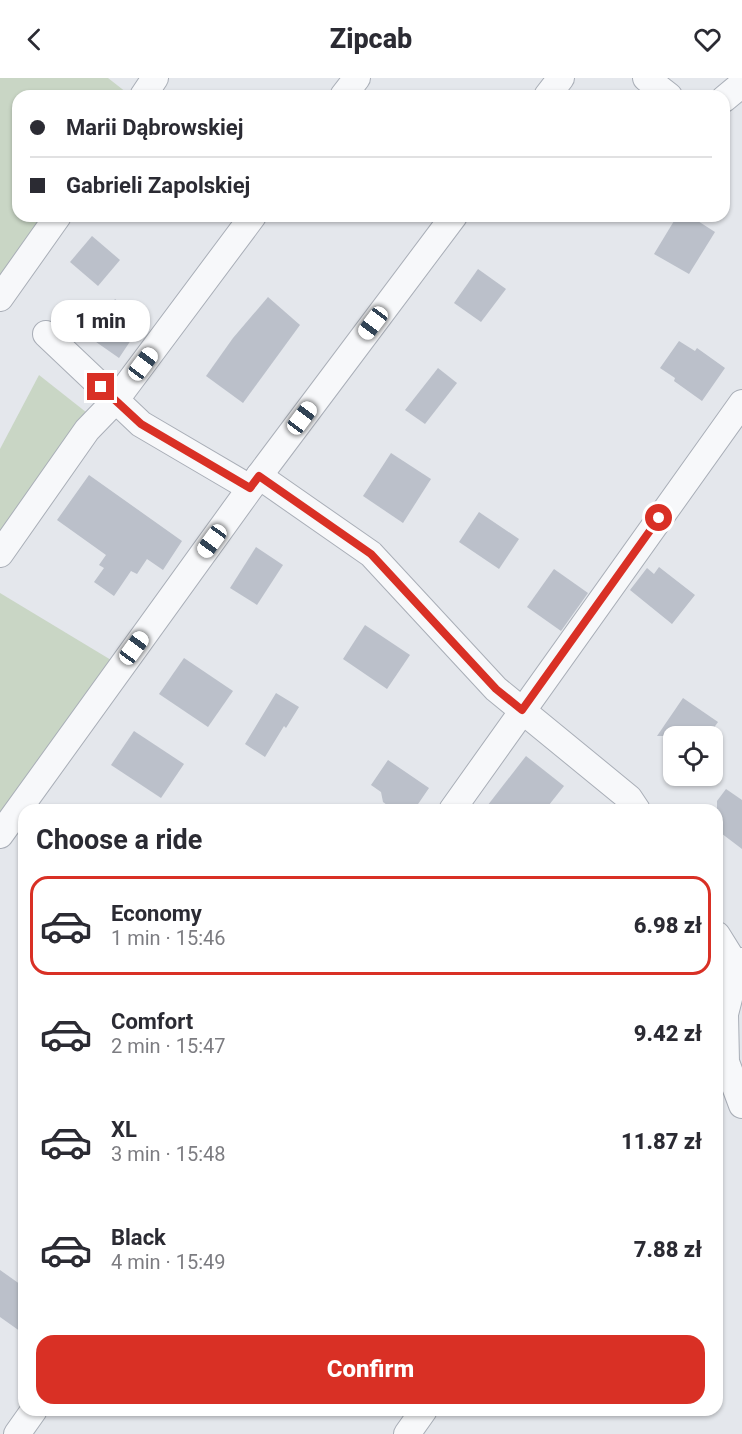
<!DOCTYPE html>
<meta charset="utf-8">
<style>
:root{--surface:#fff;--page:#f7f7f7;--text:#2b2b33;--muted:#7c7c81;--line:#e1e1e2;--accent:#d93025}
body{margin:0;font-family:Roboto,sans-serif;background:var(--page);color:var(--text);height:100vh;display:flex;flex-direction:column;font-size:22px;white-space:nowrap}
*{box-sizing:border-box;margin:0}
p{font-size:20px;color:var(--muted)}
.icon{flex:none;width:33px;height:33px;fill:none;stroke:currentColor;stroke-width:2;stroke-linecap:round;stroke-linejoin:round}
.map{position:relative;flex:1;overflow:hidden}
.sheet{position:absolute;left:18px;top:726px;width:705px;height:612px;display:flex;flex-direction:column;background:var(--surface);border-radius:18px;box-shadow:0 2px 4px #0004}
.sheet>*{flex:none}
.guide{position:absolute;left:12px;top:12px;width:718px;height:132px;border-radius:18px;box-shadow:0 2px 4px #0004;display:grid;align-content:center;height:132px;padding:0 18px;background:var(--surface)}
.controls{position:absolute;left:663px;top:648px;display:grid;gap:12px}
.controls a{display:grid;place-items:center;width:60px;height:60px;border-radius:12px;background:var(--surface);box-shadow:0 2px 4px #0004;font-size:30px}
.end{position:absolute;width:27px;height:27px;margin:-14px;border:8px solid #d93025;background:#fff;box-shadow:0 0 0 3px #fff}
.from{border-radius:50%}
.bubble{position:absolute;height:42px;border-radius:18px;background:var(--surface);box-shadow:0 2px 4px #0004;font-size:20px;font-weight:800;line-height:42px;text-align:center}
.car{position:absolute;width:18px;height:36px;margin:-18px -9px;border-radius:8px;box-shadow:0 0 4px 2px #0007;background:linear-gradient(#fff 24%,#345 0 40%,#fff 0 76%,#345 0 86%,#fff 0)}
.guide b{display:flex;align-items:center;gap:21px;height:57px;font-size:22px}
.guide b+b{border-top:2px solid var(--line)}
.guide i{width:15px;height:15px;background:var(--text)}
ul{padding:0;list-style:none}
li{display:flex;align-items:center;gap:18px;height:99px;margin:0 12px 9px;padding:0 6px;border:3px solid transparent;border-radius:18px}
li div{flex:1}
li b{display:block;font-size:22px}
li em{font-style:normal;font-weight:800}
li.on{border-color:var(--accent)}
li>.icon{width:54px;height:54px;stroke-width:1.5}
h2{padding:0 18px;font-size:27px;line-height:72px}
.primary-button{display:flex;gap:12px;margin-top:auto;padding:12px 18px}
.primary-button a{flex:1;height:69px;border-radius:18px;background:var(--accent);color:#fff;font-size:24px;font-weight:800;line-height:69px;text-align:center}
header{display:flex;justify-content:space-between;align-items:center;height:78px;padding:0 18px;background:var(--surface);font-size:27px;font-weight:800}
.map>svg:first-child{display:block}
.green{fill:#c9d6c5}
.building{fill:#bbc0ca}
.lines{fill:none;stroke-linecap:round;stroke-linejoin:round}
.street-casing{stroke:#a9aeb7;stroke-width:28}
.street{stroke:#f7f8fa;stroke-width:26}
.route{stroke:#d93025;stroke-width:8}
</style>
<header><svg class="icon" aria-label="back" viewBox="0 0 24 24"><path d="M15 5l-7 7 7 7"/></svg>Zipcab<svg class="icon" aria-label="heart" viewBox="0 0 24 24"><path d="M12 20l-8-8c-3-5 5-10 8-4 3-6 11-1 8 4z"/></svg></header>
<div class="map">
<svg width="742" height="1356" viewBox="0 0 742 1356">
<rect width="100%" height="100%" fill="#e4e7ec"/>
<!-- green -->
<g class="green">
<polygon points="0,0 108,0 131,18 18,18 18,138 58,138 0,220"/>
<polygon points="39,297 96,342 0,476 0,371"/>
<polygon points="0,515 121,588 0,757"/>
</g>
<!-- building -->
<g class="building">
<polygon points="677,138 690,138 715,154 689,196 654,176"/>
<polygon points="92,158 120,182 98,208 70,184"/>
<polygon points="478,191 506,211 481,244 454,225"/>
<polygon points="268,219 300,247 243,325 206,298 233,260"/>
<polygon points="115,221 132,234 129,239 141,247 119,280 89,259"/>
<polygon points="679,263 695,273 697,270 725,290 702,323 674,303 675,300 660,290"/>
<polygon points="438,290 457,305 425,346 405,332"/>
<polygon points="391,375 431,401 403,445 363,418"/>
<polygon points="89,397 182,463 163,492 147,481 137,496 131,493 114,518 94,504 104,490 99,487 106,477 57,442"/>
<polygon points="479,434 519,461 499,491 459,464"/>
<polygon points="256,469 283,487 257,527 230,510"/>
<polygon points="659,489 695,517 672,546 630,512 647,490 654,496"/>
<polygon points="554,491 588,515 561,553 527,529"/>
<polygon points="365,547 410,577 387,611 343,581"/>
<polygon points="184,580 233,613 208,649 159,616"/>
<polygon points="276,615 299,629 286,650 284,648 265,679 245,666"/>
<polygon points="683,620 718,644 708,658 657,658"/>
<polygon points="134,653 184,686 161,720 111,687"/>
<polygon points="526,678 564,708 545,732 484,732"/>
<polygon points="388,682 429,710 414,732 400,732 395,729 391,730 383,724 381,714 371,707"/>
<polygon points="726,711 742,722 742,771 717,752 717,723"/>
<polygon points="0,1192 24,1209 24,1256 0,1239"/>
</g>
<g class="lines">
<defs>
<g id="street">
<polyline points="646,0 669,18"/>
<polyline points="143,18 155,0"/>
<polyline points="343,18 357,0"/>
<polyline points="547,18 561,0"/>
<polyline points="724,21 742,6"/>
<polyline points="0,220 58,138"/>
<polyline points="46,256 141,346 250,410"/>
<polyline points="259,398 371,476 496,611 629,720 637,732"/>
<polyline points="0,476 87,352 115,323 253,138"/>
<polyline points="452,732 742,325"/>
<polyline points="0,757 259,398 454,138"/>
<polyline points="717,857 737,889"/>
<polyline points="742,883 737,889 725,936 726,984 742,1027"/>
<polyline points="17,1356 34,1332"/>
<polyline points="407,1356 424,1332"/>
</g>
</defs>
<!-- street casing -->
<use href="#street" class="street-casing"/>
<!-- street -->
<use href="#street" class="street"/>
</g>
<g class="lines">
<!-- route -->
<polyline class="route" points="101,309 141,346 250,410 259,398 371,476 496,611 522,632 659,440"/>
</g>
</svg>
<div class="controls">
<a><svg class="icon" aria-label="locate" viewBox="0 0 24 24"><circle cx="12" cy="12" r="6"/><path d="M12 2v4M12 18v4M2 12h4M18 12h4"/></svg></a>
</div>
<i class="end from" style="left:659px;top:440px"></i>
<i class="end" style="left:101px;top:309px"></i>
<div class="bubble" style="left:51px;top:222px;width:99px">1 min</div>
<i class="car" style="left:373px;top:245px;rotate:217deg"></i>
<i class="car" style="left:143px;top:286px;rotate:37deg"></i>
<i class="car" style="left:302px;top:340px;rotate:37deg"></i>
<i class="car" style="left:212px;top:463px;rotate:216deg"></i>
<i class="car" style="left:134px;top:570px;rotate:36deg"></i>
<div class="guide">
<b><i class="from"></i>Marii Dąbrowskiej</b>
<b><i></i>Gabrieli Zapolskiej</b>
</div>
<section class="sheet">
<h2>Choose a ride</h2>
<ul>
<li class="on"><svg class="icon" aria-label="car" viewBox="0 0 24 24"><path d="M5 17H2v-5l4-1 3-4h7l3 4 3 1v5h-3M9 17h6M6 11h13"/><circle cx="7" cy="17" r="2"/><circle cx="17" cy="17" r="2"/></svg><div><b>Economy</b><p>1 min · 15:46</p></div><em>6.98 zł</em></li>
<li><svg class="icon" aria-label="car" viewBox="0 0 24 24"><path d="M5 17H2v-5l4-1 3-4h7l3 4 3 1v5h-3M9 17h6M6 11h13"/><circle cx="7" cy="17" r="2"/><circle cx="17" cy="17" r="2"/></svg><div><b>Comfort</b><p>2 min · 15:47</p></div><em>9.42 zł</em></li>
<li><svg class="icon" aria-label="car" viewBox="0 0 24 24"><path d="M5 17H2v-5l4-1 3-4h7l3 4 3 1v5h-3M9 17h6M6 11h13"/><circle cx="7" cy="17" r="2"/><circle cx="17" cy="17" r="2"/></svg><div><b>XL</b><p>3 min · 15:48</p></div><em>11.87 zł</em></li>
<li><svg class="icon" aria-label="car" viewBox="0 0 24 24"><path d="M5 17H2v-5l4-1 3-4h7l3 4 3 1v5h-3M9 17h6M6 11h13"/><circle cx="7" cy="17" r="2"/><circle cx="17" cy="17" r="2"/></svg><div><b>Black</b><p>4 min · 15:49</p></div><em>7.88 zł</em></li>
</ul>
<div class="primary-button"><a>Confirm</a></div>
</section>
</div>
